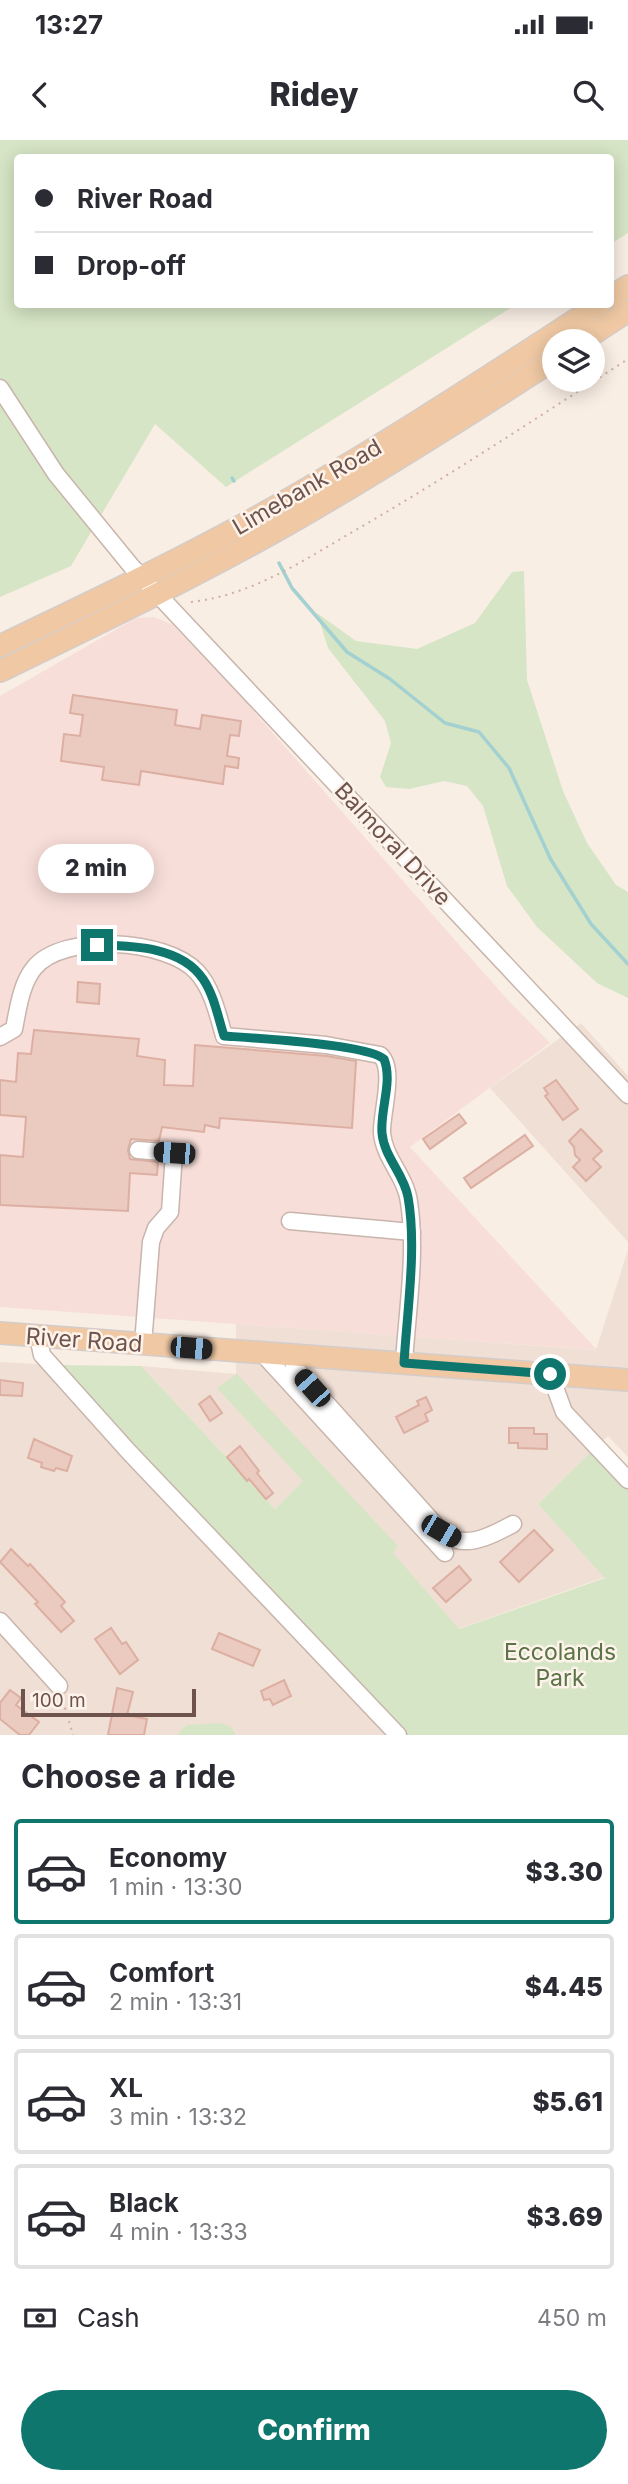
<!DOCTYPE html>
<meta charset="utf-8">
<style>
:root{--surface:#fff;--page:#f7f7f7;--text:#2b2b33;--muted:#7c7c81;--line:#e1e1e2;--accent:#0f766e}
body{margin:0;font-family:Inter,sans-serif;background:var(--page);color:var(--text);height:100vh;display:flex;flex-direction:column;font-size:26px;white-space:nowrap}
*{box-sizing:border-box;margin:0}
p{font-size:23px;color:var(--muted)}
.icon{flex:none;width:38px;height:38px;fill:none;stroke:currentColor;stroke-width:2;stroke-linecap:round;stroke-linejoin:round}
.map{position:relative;height:1595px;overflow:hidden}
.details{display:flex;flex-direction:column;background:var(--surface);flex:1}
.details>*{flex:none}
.hud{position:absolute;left:14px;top:14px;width:600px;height:154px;border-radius:7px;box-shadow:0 4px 18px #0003;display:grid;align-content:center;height:154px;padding:0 21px;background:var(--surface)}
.controls{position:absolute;left:542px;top:189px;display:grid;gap:14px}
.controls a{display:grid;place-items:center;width:63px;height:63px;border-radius:50%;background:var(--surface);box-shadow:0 4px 18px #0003;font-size:35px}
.scale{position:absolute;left:21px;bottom:18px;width:175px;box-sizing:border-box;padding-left:7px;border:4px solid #6e544d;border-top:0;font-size:19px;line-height:24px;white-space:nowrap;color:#6e544d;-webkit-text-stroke:5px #fdf3ea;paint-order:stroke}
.end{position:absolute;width:32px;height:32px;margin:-16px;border:9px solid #0f766e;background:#fff;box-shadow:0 0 0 4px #fff}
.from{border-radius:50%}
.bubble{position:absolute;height:49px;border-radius:24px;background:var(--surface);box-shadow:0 4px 18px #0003;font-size:23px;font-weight:800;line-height:49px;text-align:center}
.car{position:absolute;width:21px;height:42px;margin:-21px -10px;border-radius:9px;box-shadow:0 0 5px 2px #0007;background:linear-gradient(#222 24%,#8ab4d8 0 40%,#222 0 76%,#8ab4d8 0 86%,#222 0)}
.hud b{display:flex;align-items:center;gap:24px;height:66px;font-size:26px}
.hud b+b{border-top:2px solid var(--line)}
.hud i{width:18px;height:18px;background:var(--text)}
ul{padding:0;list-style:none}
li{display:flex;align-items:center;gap:21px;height:105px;margin:0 14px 10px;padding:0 7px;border:4px solid var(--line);border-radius:7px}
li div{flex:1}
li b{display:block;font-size:26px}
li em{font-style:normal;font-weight:800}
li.on{border-color:var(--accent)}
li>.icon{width:63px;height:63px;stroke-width:1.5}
h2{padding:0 21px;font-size:32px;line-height:84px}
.pay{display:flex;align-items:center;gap:18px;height:77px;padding:0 21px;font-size:26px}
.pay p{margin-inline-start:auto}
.cta{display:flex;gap:14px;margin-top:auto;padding:14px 21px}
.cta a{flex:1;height:80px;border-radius:42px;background:var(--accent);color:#fff;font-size:28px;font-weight:800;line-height:80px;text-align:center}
.status{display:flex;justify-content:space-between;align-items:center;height:49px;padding:0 35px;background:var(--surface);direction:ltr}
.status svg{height:19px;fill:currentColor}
header{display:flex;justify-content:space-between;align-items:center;height:91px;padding:0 21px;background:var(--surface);font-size:32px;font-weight:800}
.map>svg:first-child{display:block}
.residential{fill:#f0dfd4}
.commercial{fill:#f8ded9}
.green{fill:#d6e5c5}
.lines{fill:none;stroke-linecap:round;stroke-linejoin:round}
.stream{stroke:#a3d0d1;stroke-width:3.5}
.building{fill:#ebcabf;stroke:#dcafa2;stroke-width:2}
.minor-casing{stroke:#c8b5ac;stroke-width:19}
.major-casing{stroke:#d4ccca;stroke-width:24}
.path{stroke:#d0aea3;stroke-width:2;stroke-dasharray:2 5;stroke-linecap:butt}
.minor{stroke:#fff;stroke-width:16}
.major{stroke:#f0c9a4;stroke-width:21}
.route{stroke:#0f766e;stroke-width:9}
.labels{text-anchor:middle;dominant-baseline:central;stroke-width:5;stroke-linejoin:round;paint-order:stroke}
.street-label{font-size:23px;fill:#6e544d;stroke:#fdf3ea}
.park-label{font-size:23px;fill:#5a7347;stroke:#fdf3ea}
</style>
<div class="status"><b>13:27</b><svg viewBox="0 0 49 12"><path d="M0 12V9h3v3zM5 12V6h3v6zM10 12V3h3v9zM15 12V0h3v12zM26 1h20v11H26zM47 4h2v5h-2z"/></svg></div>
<header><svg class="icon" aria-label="back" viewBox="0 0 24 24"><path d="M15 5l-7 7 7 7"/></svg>Ridey<svg class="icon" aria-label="search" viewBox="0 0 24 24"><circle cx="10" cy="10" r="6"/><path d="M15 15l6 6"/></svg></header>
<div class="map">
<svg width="628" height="1595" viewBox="0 0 628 1595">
<rect width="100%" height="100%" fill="#f9eee4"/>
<!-- residential -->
<g class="residential">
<polygon points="581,883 628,936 628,1102 490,948"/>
<polygon points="628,1110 628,1317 608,1296 538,1364 605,1437 441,1495 303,1341 275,1369 141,1226 236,1234 236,1184 596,1210"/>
<polygon points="0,1222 55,1225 391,1595 238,1595 231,1587 186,1585 177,1595 0,1595"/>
</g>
<!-- commercial -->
<polygon class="commercial" points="154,477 173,485 242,558 506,858 550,903 410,1007 597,1210 0,1167 0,556 136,478"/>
<!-- green -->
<g class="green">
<polygon points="0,0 628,0 628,93 611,104 611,18 18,18 18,164 515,165 226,347 155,284 71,426 0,457"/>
<polygon points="524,431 527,540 563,651 587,703 616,745 628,752 628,858 597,843 537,787 507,746 483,666 467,646 444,641 409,649 386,647 380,637 391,603 385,581 328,508 317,473 356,501 417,509 475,483 512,432"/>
<polygon points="55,1225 141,1226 275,1369 303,1341 217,1248 237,1234 398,1406 393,1413 459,1489 605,1438 538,1364 592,1311 628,1350 628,1595 391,1595"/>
<polygon points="220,1583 231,1587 237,1595 177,1595 186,1585"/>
</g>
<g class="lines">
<!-- stream -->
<g class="stream">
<polyline points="232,338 234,341"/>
<polyline points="279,423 292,448 347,512 390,539 445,583 479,592 509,628 550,718 591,784 628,824"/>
</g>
</g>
<!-- building -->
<g class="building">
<polygon points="73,555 177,570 175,585 200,589 202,575 241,581 239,596 230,595 227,616 239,618 238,628 225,626 223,644 141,631 139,645 102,640 104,627 61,621 64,594 80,596 83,575 70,573"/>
<polygon points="78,842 100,844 99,864 77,862"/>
<polygon points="34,890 139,899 137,916 165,920 164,945 193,946 195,905 327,916 356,921 352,988 220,978 219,988 205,985 204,992 162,987 159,1001 131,999 128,1010 130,1019 158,1022 157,1035 130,1033 128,1071 0,1065 0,1015 23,1017 26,977 0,975 0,940 16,942 18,913 31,914"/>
<polygon points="556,940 578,969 563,980 545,956 548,954 544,948"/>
<polygon points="459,974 466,983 430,1009 423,999"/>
<polygon points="581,989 602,1011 593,1019 601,1027 586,1041 573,1027 580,1020 575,1015 574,1007 569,1001"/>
<polygon points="525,995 533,1006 471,1048 464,1038"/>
<polygon points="0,1240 23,1243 22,1256 0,1255"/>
<polygon points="210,1256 222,1273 210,1281 199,1264"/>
<polygon points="426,1257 432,1270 425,1274 428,1281 404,1293 396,1277 419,1265 417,1261"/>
<polygon points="509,1288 534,1288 534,1294 547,1294 547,1309 518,1308 518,1303 509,1303"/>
<polygon points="34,1299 72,1316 67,1331 56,1328 54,1331 41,1327 42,1323 28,1318"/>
<polygon points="240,1306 259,1331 257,1333 273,1353 266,1359 249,1339 247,1341 227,1317"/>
<polygon points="534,1390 553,1410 519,1442 500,1422"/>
<polygon points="11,1409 28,1426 30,1424 65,1462 61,1466 74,1481 61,1492 35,1464 38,1462 0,1422"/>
<polygon points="459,1426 471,1440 446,1462 433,1448"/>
<polygon points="111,1488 122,1504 126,1502 138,1520 120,1534 95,1499"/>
<polygon points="219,1493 260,1510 253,1526 212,1509"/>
<polygon points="284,1540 291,1556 273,1565 270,1559 264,1560 261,1551"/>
<polygon points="117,1548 133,1552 127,1575 147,1579 144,1595 108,1595"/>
<polygon points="10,1550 21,1558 16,1565 39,1582 29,1595 20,1595 0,1579 0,1563"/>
</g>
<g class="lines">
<defs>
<g id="minor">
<polyline points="0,248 56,334 132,427 628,955"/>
<path d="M 0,897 L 14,889 C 18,869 21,844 34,828 C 63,792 167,799 197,832 C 212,848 218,875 224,896 L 326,905 L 380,915 C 396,929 381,973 382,993 C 384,1018 406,1037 409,1062 C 417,1114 407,1171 404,1223"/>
<polyline points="138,1010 174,1013 170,1072 156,1088 151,1102 143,1204"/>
<polyline points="290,1081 412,1092"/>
<polyline points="38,1197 42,1215 129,1312 398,1595"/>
<polyline points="263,1214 445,1413"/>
<path d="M 295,1216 L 294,1227 L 441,1391 C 446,1393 452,1399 457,1400 C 475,1405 498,1392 513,1384"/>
<polyline points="550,1234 564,1272 628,1340"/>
<polyline points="0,1481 59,1546"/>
</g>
<g id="major">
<polyline points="611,157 628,146"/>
<polyline points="582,201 628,171"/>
<path d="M 0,506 C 88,464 176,422 261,375 C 377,310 488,237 600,164"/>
<path d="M 0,531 C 97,484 195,437 288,384 C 379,332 467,276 555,219"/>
<polyline points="0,1193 628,1240"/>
</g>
</defs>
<!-- minor casing -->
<use href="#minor" class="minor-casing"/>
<!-- major casing -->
<use href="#major" class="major-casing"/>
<!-- path -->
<g class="path">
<path d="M 191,462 C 254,455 307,418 361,387 C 452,334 540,276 628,219"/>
<polyline points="63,1561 73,1595"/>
</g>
<!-- minor -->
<use href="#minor" class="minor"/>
<!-- major -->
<use href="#major" class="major"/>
</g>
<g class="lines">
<!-- route -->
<path class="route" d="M 97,805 C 132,806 181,806 203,839 C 214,855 218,877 224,896 C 253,898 367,904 384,919 C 393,942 380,969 382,993 C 384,1017 404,1034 408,1057 C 417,1107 407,1172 404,1223 L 550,1234"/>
</g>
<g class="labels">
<!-- street labels -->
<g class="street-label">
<text transform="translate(307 347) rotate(-30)">Limebank Road</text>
<text transform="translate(393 704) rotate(47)">Balmoral Drive</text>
<text transform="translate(84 1200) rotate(4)">River Road</text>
</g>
<!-- park labels -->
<g class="park-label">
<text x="560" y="1512">Eccolands<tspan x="560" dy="26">Park</tspan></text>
</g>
</g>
</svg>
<div class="controls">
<a><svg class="icon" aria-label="layers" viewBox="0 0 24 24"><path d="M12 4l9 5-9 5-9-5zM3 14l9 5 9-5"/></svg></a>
</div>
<div class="scale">100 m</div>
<i class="end from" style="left:550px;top:1234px"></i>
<i class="end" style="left:97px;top:805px"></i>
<div class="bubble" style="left:38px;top:704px;width:116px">2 min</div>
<i class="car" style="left:174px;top:1013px;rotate:274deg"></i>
<i class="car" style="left:191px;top:1208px;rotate:95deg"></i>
<i class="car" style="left:312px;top:1248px;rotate:318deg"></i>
<i class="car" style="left:441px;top:1391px;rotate:120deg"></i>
<div class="hud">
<b><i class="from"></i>River Road</b>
<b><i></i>Drop-off</b>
</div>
</div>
<section class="details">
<h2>Choose a ride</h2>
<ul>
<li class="on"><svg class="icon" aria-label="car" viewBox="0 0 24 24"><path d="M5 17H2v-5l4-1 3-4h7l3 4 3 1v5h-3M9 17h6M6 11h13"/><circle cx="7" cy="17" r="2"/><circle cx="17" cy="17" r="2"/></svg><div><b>Economy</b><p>1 min · 13:30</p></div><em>$3.30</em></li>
<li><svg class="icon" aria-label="car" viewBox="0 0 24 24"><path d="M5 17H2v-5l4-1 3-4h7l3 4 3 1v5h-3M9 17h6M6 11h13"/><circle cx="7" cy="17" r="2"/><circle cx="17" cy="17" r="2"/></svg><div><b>Comfort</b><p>2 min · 13:31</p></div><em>$4.45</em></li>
<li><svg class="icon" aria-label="car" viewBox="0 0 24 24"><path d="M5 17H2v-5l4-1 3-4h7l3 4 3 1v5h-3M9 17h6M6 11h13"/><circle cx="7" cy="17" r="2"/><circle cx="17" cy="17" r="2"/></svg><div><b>XL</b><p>3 min · 13:32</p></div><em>$5.61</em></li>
<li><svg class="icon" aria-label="car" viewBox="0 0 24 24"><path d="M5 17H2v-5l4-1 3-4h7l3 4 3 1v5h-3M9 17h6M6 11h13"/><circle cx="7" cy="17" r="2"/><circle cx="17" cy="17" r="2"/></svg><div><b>Black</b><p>4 min · 13:33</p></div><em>$3.69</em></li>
</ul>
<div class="pay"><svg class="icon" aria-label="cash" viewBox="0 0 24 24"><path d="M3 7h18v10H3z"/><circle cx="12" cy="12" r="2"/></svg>Cash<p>450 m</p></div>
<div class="cta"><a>Confirm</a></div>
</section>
